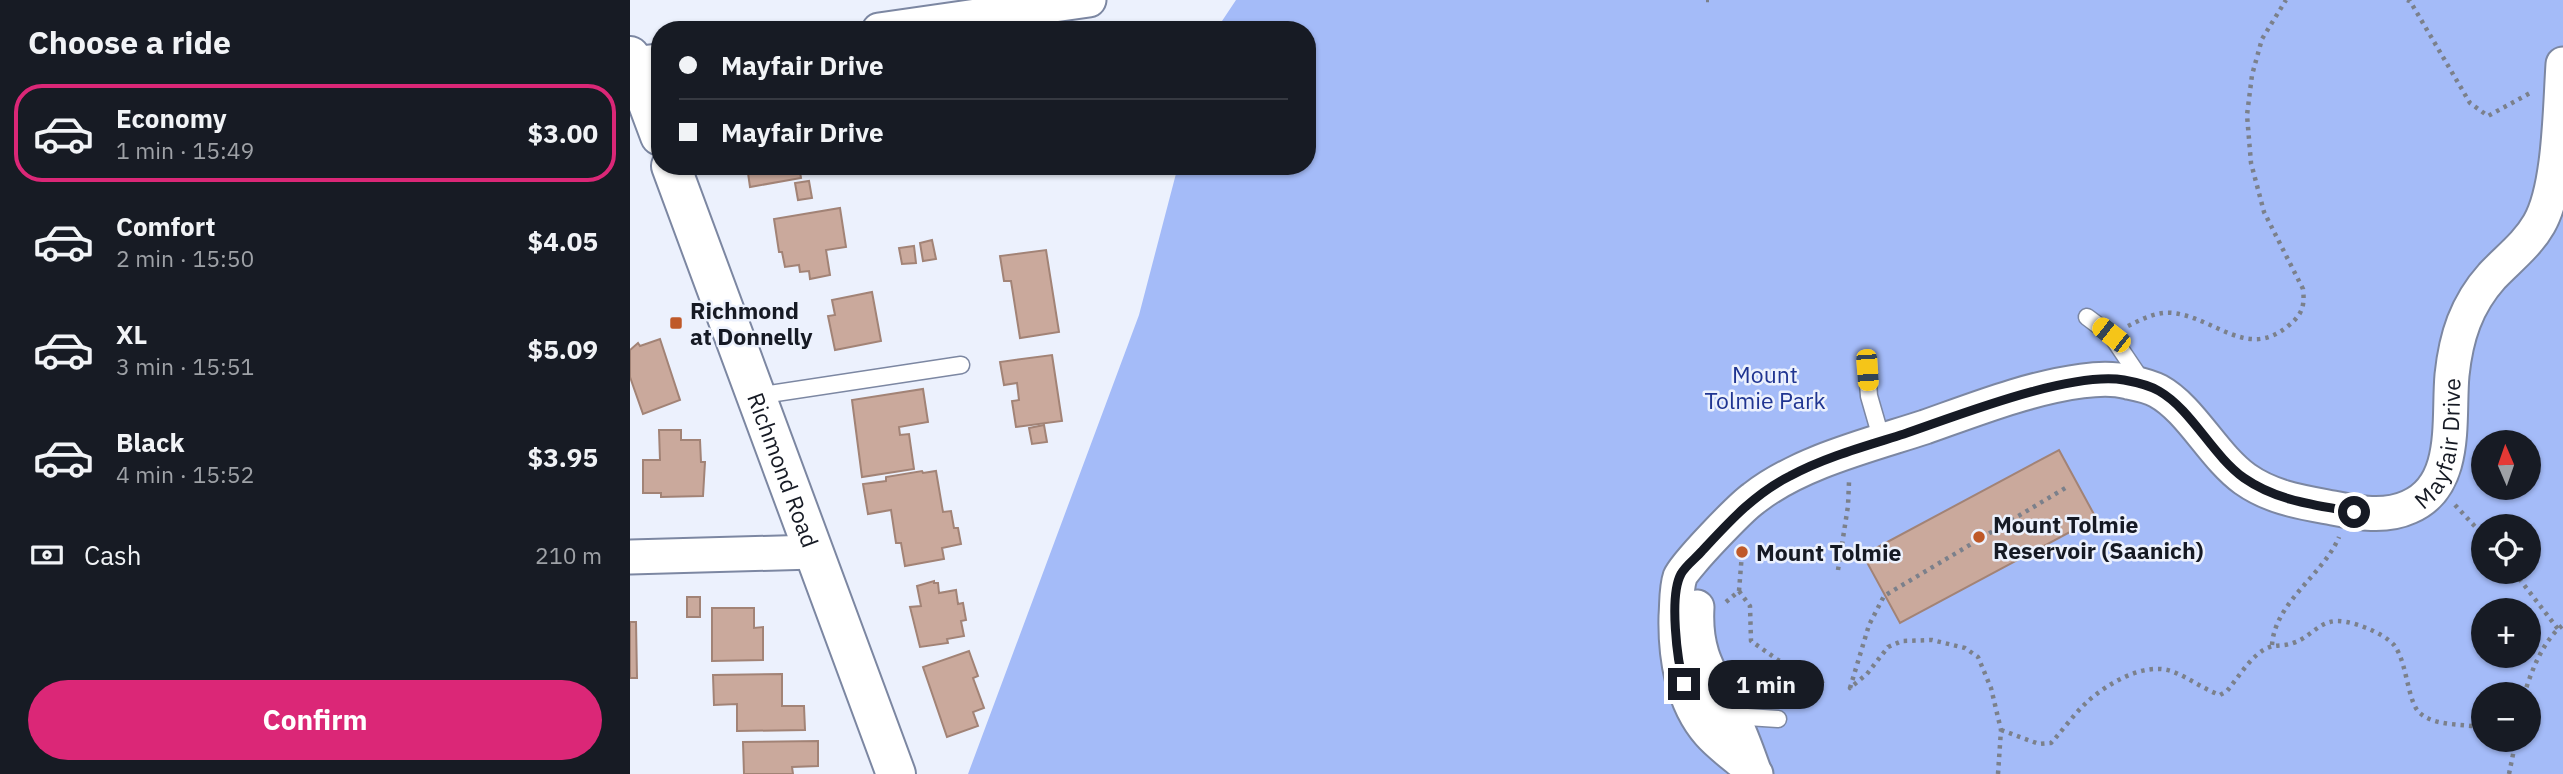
<!DOCTYPE html>
<meta charset="utf-8">
<style>
:root{--surface:#171b24;--page:#242831;--text:#f1f3f6;--muted:#9ea1a6;--line:#363941;--accent:#db2777}
body{margin:0;font-family:"IBM Plex Sans",sans-serif;background:var(--page);color:var(--text);height:100vh;display:flex;flex-direction:column;font-size:26px;white-space:nowrap}
*{box-sizing:border-box;margin:0}
p{font-size:23px;color:var(--muted)}
.icon{flex:none;width:38px;height:38px;fill:none;stroke:currentColor;stroke-width:2;stroke-linecap:round;stroke-linejoin:round}
.map{position:relative;flex:1;overflow:hidden}
.panel{display:flex;flex-direction:column;background:var(--surface);width:630px}
.panel>*{flex:none}
.top-card{position:absolute;left:21px;top:21px;width:665px;height:154px;border-radius:28px;box-shadow:0 2px 5px #0004;display:grid;align-content:center;height:154px;padding:0 28px;background:var(--surface)}
.needle{width:46px;rotate:358deg}
.tools{position:absolute;left:1841px;top:430px;display:grid;gap:14px}
.tools a{display:grid;place-items:center;width:70px;height:70px;border-radius:50%;background:var(--surface);box-shadow:0 2px 5px #0004;font-size:35px}
.end{position:absolute;width:32px;height:32px;margin:-16px;border:9px solid #161a24;background:#fff;box-shadow:0 0 0 4px #fff}
.from{border-radius:50%}
.bubble{position:absolute;height:49px;border-radius:24px;background:var(--surface);box-shadow:0 2px 5px #0004;font-size:23px;font-weight:700;line-height:49px;text-align:center}
.car{position:absolute;width:21px;height:42px;margin:-21px -10px;border-radius:9px;box-shadow:0 0 5px 2px #0007;background:linear-gradient(#f5c518 24%,#345 0 40%,#f5c518 0 76%,#345 0 86%,#f5c518 0)}
.top-card b{display:flex;align-items:center;gap:24px;height:66px;font-size:26px}
.top-card b+b{border-top:2px solid var(--line)}
.top-card i{width:18px;height:18px;background:var(--text)}
ul{padding:0;list-style:none}
li{display:flex;align-items:center;gap:21px;height:98px;margin:0 14px 10px;padding:0 14px;border:4px solid transparent;border-radius:28px}
li div{flex:1}
li b{display:block;font-size:26px}
li em{font-style:normal;font-weight:700}
li.on{border-color:var(--accent)}
li>.icon{width:63px;height:63px;stroke-width:1.5}
h2{padding:0 28px;font-size:32px;line-height:84px}
.pay{display:flex;align-items:center;gap:18px;height:77px;padding:0 28px;font-size:26px}
.pay p{margin-inline-start:auto}
.action{display:flex;gap:14px;margin-top:auto;padding:14px 28px}
.action a{flex:1;height:80px;border-radius:42px;background:var(--accent);color:#fff;font-size:28px;font-weight:700;line-height:80px;text-align:center}
main{display:flex;flex:1;min-height:0}
.map>svg:first-child{display:block}
.green{fill:#a4bbf8;fill-rule:evenodd}
.building{fill:#caa99c;stroke:#a28376;stroke-width:2}
.lines{fill:none;stroke-linecap:round;stroke-linejoin:round}
.lane-casing{stroke:#7c87a2;stroke-width:19}
.street-casing{stroke:#7c87a2;stroke-width:37}
.secondary-casing{stroke:#7c87a2;stroke-width:42}
.path{stroke:#7b808b;stroke-width:4.5;stroke-dasharray:3.5 5;stroke-linecap:butt}
.lane{stroke:#fff;stroke-width:16}
.street{stroke:#fff;stroke-width:33}
.secondary{stroke:#fff;stroke-width:38}
.route{stroke:#161a24;stroke-width:9}
.poi-dot{fill:#bf5929;stroke:#ecf1fd;stroke-width:2.5}
.labels{text-anchor:middle;dominant-baseline:central;stroke-width:5;stroke-linejoin:round;paint-order:stroke}
.poi-label{font-size:23px;font-weight:bold;fill:#161a24;stroke:#ecf1fd;text-anchor:start}
.park-label{font-size:23px;fill:#203591;stroke:#ecf1fd}
.street-label{font-size:23px;fill:#161a24;stroke:#ecf1fd}
</style>
<main>
<section class="panel">
<h2>Choose a ride</h2>
<ul>
<li class="on"><svg class="icon" aria-label="car" viewBox="0 0 24 24"><path d="M5 17H2v-5l4-1 3-4h7l3 4 3 1v5h-3M9 17h6M6 11h13"/><circle cx="7" cy="17" r="2"/><circle cx="17" cy="17" r="2"/></svg><div><b>Economy</b><p>1 min · 15:49</p></div><em>$3.00</em></li>
<li><svg class="icon" aria-label="car" viewBox="0 0 24 24"><path d="M5 17H2v-5l4-1 3-4h7l3 4 3 1v5h-3M9 17h6M6 11h13"/><circle cx="7" cy="17" r="2"/><circle cx="17" cy="17" r="2"/></svg><div><b>Comfort</b><p>2 min · 15:50</p></div><em>$4.05</em></li>
<li><svg class="icon" aria-label="car" viewBox="0 0 24 24"><path d="M5 17H2v-5l4-1 3-4h7l3 4 3 1v5h-3M9 17h6M6 11h13"/><circle cx="7" cy="17" r="2"/><circle cx="17" cy="17" r="2"/></svg><div><b>XL</b><p>3 min · 15:51</p></div><em>$5.09</em></li>
<li><svg class="icon" aria-label="car" viewBox="0 0 24 24"><path d="M5 17H2v-5l4-1 3-4h7l3 4 3 1v5h-3M9 17h6M6 11h13"/><circle cx="7" cy="17" r="2"/><circle cx="17" cy="17" r="2"/></svg><div><b>Black</b><p>4 min · 15:52</p></div><em>$3.95</em></li>
</ul>
<div class="pay"><svg class="icon" aria-label="cash" viewBox="0 0 24 24"><path d="M3 7h18v10H3z"/><circle cx="12" cy="12" r="2"/></svg>Cash<p>210 m</p></div>
<div class="action"><a>Confirm</a></div>
</section>
<div class="map">
<svg width="1933" height="774" viewBox="0 0 1933 774">
<rect width="100%" height="100%" fill="#ecf1fd"/>
<!-- green -->
<path class="green" d="M 606,0 L 1933,0 L 1933,774 L 338,774 L 509,315 L 548,166 L 677,166 L 677,30 L 586,30 ZM 1853,443 L 1899,443 L 1899,488 L 1853,488 ZM 1853,527 L 1899,527 L 1899,572 L 1853,572 ZM 1853,611 L 1899,611 L 1899,656 L 1853,656 ZM 1853,695 L 1899,695 L 1899,740 L 1853,740 Z"/>
<!-- building -->
<g class="building">
<polygon points="117,166 169,166 171,178 120,187"/>
<polygon points="179,181 182,198 168,200 165,183"/>
<polygon points="210,208 216,247 196,250 200,275 180,279 179,271 170,272 169,265 155,267 152,252 149,252 144,219"/>
<polygon points="302,240 306,259 293,261 290,243"/>
<polygon points="284,246 286,263 272,264 269,248"/>
<polygon points="416,250 429,332 390,338 381,281 374,281 370,256"/>
<polygon points="242,292 251,341 205,350 198,316 205,315 202,300"/>
<polygon points="30,339 50,400 13,414 0,377 0,350 8,343 10,346"/>
<polygon points="422,355 432,421 386,427 382,401 389,400 387,383 374,385 370,362"/>
<polygon points="293,389 298,422 269,427 270,435 279,434 284,469 232,477 222,400"/>
<polygon points="414,425 417,442 402,444 399,428"/>
<polygon points="29,430 51,430 51,440 70,440 71,462 75,462 73,496 31,497 31,493 13,493 13,460 30,460"/>
<polygon points="1429,450 1466,518 1270,623 1233,555"/>
<polygon points="292,471 293,473 306,471 313,512 321,511 324,528 328,528 331,544 312,548 314,559 275,566 271,543 266,543 261,510 238,514 233,484 256,481 256,477"/>
<polygon points="304,581 304,583 308,583 309,593 326,590 328,604 333,603 336,620 331,621 334,636 317,639 318,643 290,647 280,607 291,606 287,586"/>
<rect x="57" y="597" width="13" height="20"/>
<polygon points="82,608 124,608 124,628 133,627 133,660 82,661"/>
<polygon points="0,622 6,622 7,678 0,678"/>
<polygon points="339,651 348,676 343,678 354,708 343,712 348,726 317,737 293,667"/>
<polygon points="152,674 152,706 174,706 175,730 107,731 107,704 84,705 83,675"/>
<polygon points="188,741 188,766 162,767 163,774 114,774 113,742"/>
</g>
<g class="lines">
<defs>
<g id="lane">
<polyline points="1457,317 1481,335 1512,381"/>
<polyline points="1237,370 1239,396 1252,441"/>
<polyline points="126,396 331,365"/>
<polyline points="1102,716 1148,719"/>
</g>
<g id="street">
<polyline points="249,30 459,0"/>
<polyline points="3,64 30,61"/>
<polyline points="0,557 184,552"/>
<path d="M 1067,607 C 1064,658 1083,676 1103,718 C 1111,734 1117,751 1123,768"/>
<path id="s1" d="M 1126,774 C 1111,760 1092,748 1079,733 C 1052,702 1045,656 1046,616 C 1047,604 1046,589 1050,577 C 1054,566 1111,507 1124,498 C 1170,462 1240,445 1295,427 C 1346,409 1399,388 1452,381 C 1466,379 1484,378 1498,382 C 1508,384 1519,386 1528,391 C 1561,409 1583,456 1615,479 C 1642,498 1671,502 1703,508 C 1728,513 1755,518 1779,507 C 1829,486 1818,419 1822,375 C 1826,337 1836,305 1862,276 C 1878,259 1897,245 1909,224 C 1930,188 1930,108 1933,64"/>
</g>
<g id="secondary">
<polyline points="0,56 30,136"/>
<path id="s2" d="M 41,166 L 266,774"/>
</g>
</defs>
<!-- lane casing -->
<use href="#lane" class="lane-casing"/>
<!-- street casing -->
<use href="#street" class="street-casing"/>
<!-- secondary casing -->
<use href="#secondary" class="secondary-casing"/>
<!-- path -->
<g class="path">
<polyline points="1076,0 1079,0"/>
<polyline points="1777,0 1780,1 1840,103 1858,116 1902,92"/>
<path d="M 1498,326 C 1512,319 1527,311 1543,313 C 1586,318 1617,360 1658,326 C 1672,315 1675,306 1673,289 L 1634,212 L 1621,163 L 1617,115 L 1622,75 L 1632,39 L 1656,0"/>
<polyline points="1825,505 1853,535"/>
<polyline points="1208,570 1218,506 1219,482"/>
<polyline points="1884,572 1928,629"/>
<polyline points="1109,591 1120,606 1121,641 1148,660 1190,676 1193,685"/>
<polyline points="1096,602 1109,591 1112,553"/>
<path d="M 1642,645 C 1645,602 1693,575 1709,537"/>
<path d="M 1894,695 C 1901,672 1913,640 1933,625"/>
<path d="M 1371,730 L 1409,744 L 1421,743 C 1433,730 1444,714 1457,702 C 1477,684 1513,662 1541,671 C 1558,677 1573,689 1590,695 L 1597,691 C 1607,679 1616,664 1628,654 C 1642,642 1649,648 1663,643 C 1677,639 1687,625 1700,622 C 1716,617 1754,633 1764,645 C 1778,663 1777,704 1791,714 C 1807,727 1834,723 1853,728"/>
<polyline points="1368,774 1371,730 1361,688 1348,657 1335,648 1302,640 1272,641 1258,647 1237,674 1220,688 1239,625 1254,596 1437,487"/>
<polyline points="1879,774 1886,740"/>
</g>
<!-- lane -->
<use href="#lane" class="lane"/>
<!-- street -->
<use href="#street" class="street"/>
<!-- secondary -->
<use href="#secondary" class="secondary"/>
</g>
<g class="lines">
<!-- route -->
<path class="route" d="M 1054,684 C 1047,661 1039,596 1051,574 C 1055,566 1066,558 1072,551 C 1099,522 1124,494 1160,476 C 1195,457 1236,446 1274,434 C 1327,416 1440,371 1494,380 C 1505,382 1519,385 1529,391 C 1562,410 1582,455 1614,478 C 1647,501 1685,505 1724,512"/>
</g>
<!-- markers -->
<g class="poi-dot">
<rect x="39" y="316" width="14" height="14" rx="3.5"/>
<circle cx="1349" cy="537" r="7"/>
<circle cx="1112" cy="552" r="7"/>
</g>
<g class="labels">
<!-- poi labels -->
<g class="poi-label">
<text x="60" y="310">Richmond<tspan x="60" dy="26">at Donnelly</tspan></text>
<text x="1363" y="524">Mount Tolmie<tspan x="1363" dy="26">Reservoir (Saanich)</tspan></text>
<text x="1126" y="552">Mount Tolmie</text>
</g>
<!-- park labels -->
<g class="park-label">
<text x="1135" y="374">Mount<tspan x="1135" dy="26">Tolmie Park</tspan></text>
</g>
<!-- street labels -->
<g class="street-label">
<text stroke="none"><textPath href="#s1" startOffset="1134">Mayfair Drive</textPath></text>
<text stroke="none"><textPath href="#s2" startOffset="324">Richmond Road</textPath></text>
</g>
</g>
</svg>
<div class="tools">
<a><svg class="needle" viewBox="-14 -14 28 28"><path d="M0-13l5 13h-10z" fill="#e53935"/><path d="M0 13l5-13h-10z" fill="#9ea1a6"/></svg></a>
<a><svg class="icon" aria-label="locate" viewBox="0 0 24 24"><circle cx="12" cy="12" r="6"/><path d="M12 2v4M12 18v4M2 12h4M18 12h4"/></svg></a>
<a>+</a>
<a>−</a>
</div>
<i class="end from" style="left:1724px;top:512px"></i>
<i class="end" style="left:1054px;top:684px"></i>
<div class="bubble" style="left:1078px;top:660px;width:116px">1 min</div>
<i class="car" style="left:1481px;top:335px;rotate:308deg"></i>
<i class="car" style="left:1237px;top:370px;rotate:176deg"></i>
<div class="top-card">
<b><i class="from"></i>Mayfair Drive</b>
<b><i></i>Mayfair Drive</b>
</div>
</div>
</main>
